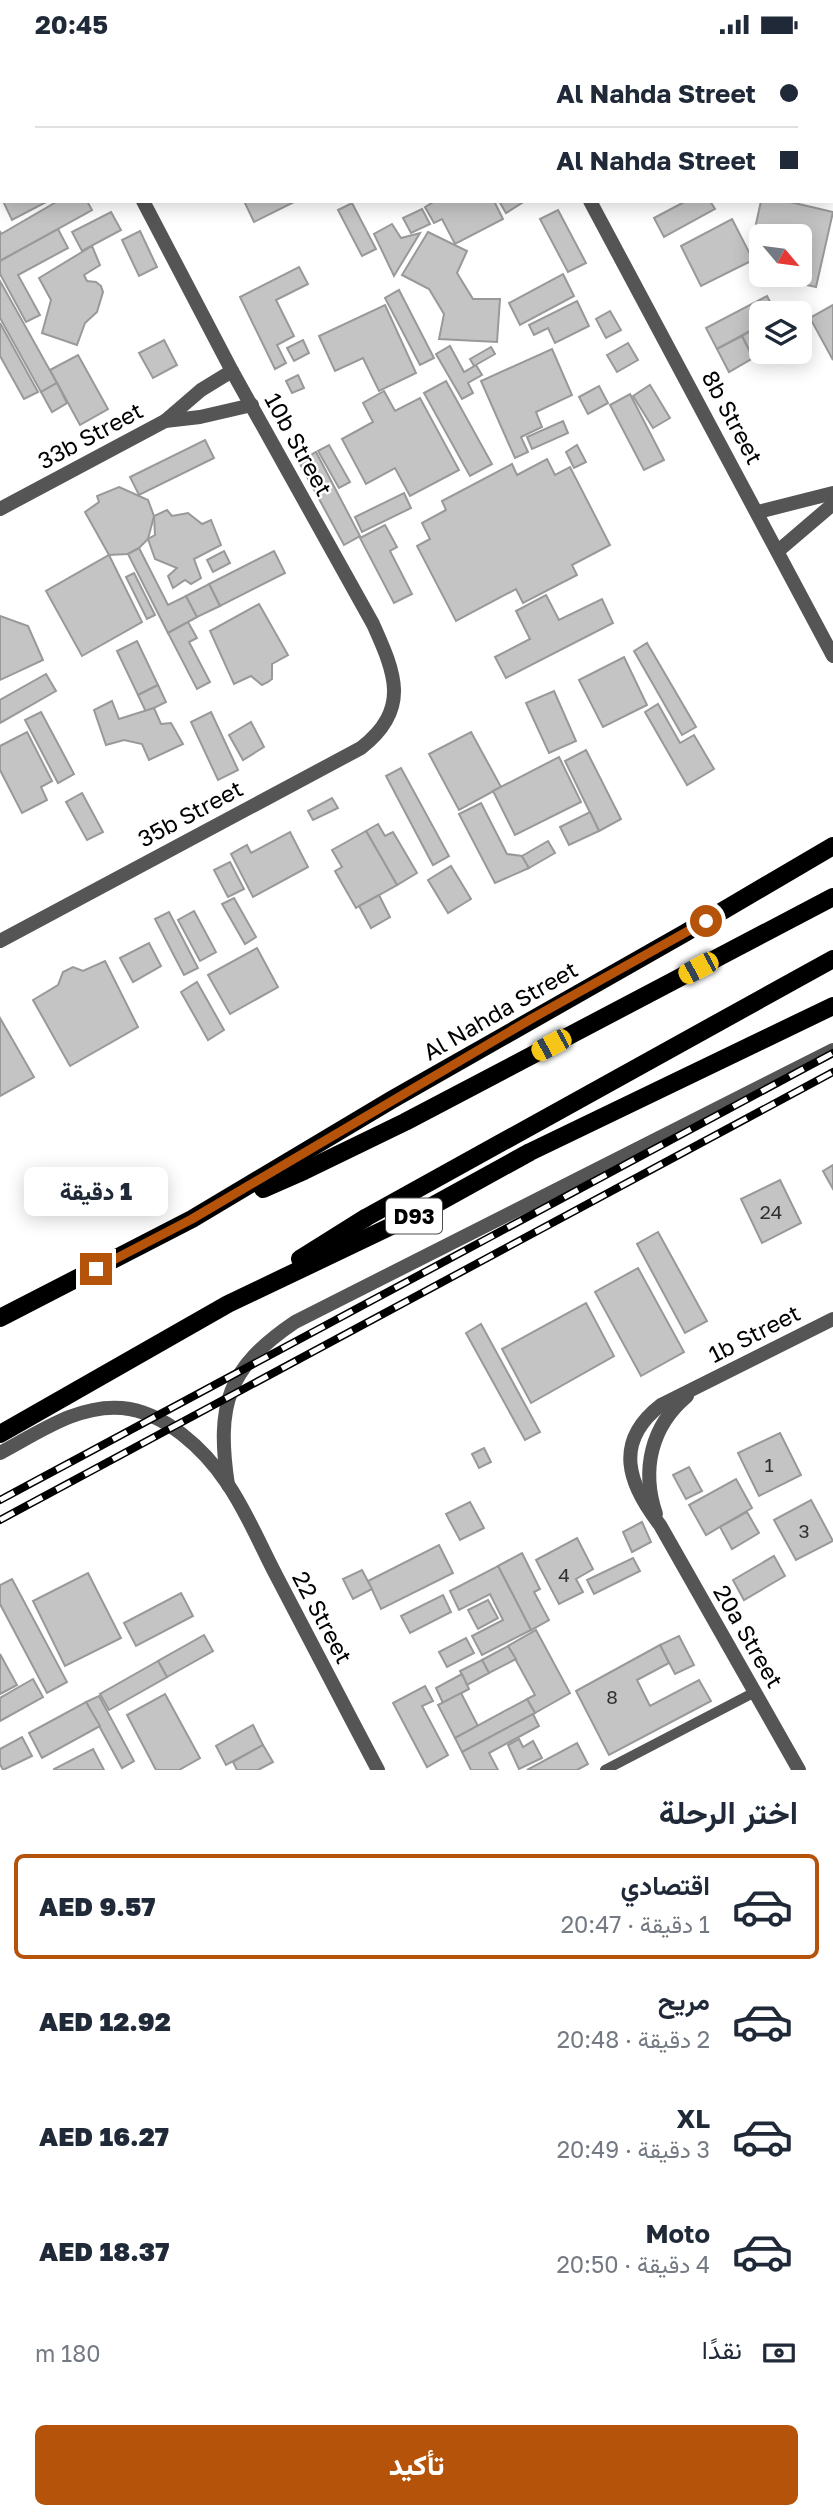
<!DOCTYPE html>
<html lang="ar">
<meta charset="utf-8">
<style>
:root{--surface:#fff;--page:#f6f6f7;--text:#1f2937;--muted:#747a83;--line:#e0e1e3;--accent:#b45309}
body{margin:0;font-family:"Golos Text",Vazirmatn,sans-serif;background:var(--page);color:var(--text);direction:rtl;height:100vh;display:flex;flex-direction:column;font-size:26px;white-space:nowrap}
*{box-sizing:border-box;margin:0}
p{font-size:23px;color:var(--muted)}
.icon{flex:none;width:38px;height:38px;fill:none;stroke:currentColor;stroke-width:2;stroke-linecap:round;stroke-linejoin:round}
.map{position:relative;height:1721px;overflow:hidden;direction:ltr}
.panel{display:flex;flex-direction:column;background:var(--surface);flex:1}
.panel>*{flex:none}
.top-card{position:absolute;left:0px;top:0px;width:833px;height:154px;box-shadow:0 4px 18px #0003;direction:rtl;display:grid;align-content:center;height:154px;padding:0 35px;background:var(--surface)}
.needle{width:46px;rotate:119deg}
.tools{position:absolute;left:749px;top:175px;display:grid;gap:14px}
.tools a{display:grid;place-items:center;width:63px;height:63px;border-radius:10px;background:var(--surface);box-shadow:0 4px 18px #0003;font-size:35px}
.end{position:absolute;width:32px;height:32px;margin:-16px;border:9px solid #b45309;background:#fff;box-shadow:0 0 0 4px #fff}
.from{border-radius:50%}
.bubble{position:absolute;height:49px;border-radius:10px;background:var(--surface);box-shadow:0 4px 18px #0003;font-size:23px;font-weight:800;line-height:49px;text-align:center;direction:rtl}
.car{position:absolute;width:21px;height:42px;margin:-21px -10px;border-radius:9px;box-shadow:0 0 5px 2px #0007;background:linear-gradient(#f5c518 24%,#345 0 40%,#f5c518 0 76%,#345 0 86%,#f5c518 0)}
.top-card b{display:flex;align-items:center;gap:24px;height:66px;font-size:26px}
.top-card b+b{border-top:2px solid var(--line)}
.top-card i{width:18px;height:18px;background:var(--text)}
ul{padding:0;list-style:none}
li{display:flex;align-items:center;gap:21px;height:105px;margin:0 14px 10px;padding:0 21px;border:4px solid transparent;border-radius:10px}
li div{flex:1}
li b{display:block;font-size:26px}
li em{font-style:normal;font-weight:800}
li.on{border-color:var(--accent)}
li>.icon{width:63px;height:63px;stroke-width:1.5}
h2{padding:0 35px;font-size:32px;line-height:84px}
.pay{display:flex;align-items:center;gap:18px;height:77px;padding:0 35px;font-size:26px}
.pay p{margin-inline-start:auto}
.cta{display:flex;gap:14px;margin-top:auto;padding:14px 35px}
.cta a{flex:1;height:80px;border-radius:10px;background:var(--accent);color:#fff;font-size:28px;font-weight:800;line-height:80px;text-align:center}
.status{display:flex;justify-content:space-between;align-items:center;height:49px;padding:0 35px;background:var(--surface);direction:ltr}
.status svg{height:19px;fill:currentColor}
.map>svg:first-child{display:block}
.building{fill:#c4c4c4;stroke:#999;stroke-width:2}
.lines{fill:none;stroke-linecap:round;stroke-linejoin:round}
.service{stroke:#555;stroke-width:10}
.minor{stroke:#555;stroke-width:14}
.primary{stroke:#000;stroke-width:18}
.rail-casing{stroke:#000;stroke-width:8}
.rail{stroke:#fff;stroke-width:5;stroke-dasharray:16;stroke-linecap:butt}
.route{stroke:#b45309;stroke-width:9}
.labels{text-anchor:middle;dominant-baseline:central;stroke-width:5;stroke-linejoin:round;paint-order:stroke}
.number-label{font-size:19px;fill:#313131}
.shield{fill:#fff;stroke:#4c4c4c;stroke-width:2}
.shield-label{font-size:21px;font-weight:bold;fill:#000}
.street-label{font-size:23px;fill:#000;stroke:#fff}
</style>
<div class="status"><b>20:45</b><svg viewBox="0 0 49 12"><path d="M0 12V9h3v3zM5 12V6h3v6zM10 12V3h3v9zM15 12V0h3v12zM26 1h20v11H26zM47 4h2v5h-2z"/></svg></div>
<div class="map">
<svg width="833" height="1721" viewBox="0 0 833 1721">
<rect width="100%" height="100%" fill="#fff"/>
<!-- building -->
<g class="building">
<polygon points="3,152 48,152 12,171"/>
<polygon points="58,152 87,152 92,161 0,212 0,182 1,185"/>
<polygon points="244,152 296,152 254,173"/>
<polygon points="435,152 494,152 503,170 455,195 442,170 434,174 425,158"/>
<polygon points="499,152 525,152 506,164"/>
<polygon points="686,152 710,152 715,160 664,188 654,169"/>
<polygon points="761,152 786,152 833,163 816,238 772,228 773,226 800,226 800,187 766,187 754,184"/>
<polygon points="352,154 376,200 362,207 338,161"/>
<polygon points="422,160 430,175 411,184 403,169"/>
<polygon points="558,161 586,214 568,223 540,170"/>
<polygon points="111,163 121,181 82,202 72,183"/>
<polygon points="732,170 753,211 701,237 681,197"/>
<polygon points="392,175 401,189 420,184 394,227 374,185"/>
<polygon points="58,180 68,199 18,226 40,266 26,273 0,225 0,212"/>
<polygon points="140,182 157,218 139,227 122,191"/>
<polygon points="428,183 467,202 457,224 473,250 500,250 497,293 439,290 444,265 429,240 402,226"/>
<polygon points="92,197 100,216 84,226 87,232 96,233 101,237 103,243 97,263 85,274 77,296 42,284 51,251 39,229"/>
<polygon points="299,218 308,235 276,251 294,287 277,296 286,314 275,320 240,248"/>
<polygon points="563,225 574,247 520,276 509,254"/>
<polygon points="0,232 57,334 41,343 0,269"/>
<polygon points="399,241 434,309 420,316 385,249"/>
<polygon points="767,247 776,264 761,264 761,276 717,300 706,279"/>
<polygon points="577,252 589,277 555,294 548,279 534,286 529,276"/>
<polygon points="385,256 416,324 379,342 363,309 335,322 319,287"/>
<polygon points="833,256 833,311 810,269"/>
<polygon points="610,262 621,281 606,289 596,270"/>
<polygon points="0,274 38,343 24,350 0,307"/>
<polygon points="761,276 761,303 766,303 753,309 742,287"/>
<polygon points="742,287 753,309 729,323 717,300"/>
<polygon points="164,291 177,316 153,329 139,304"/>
<polygon points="303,291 309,304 294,312 287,299"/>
<polygon points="628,294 638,311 617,323 607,306"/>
<polygon points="450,297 464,323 476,316 482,326 468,334 473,344 462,350 436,305"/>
<polygon points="491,298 495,305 474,317 470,310"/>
<polygon points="552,300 572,346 536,363 542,378 521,388 528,403 515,409 481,332"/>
<polygon points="78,306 108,360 80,376 50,321"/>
<polygon points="298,326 304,339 292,344 286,332"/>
<polygon points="446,332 492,415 470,427 424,344"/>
<polygon points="57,334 67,354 52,363 41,343"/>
<polygon points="650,336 670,369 653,379 633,347"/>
<polygon points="599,337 608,354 588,365 579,348"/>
<polygon points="384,342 395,362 420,349 459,421 410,447 395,419 366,435 342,390 373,373 363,354"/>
<polygon points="630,345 664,411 644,421 610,356"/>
<polygon points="563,372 568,384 532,400 527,388"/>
<polygon points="205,391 214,409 139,446 130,428"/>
<polygon points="329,396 350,433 339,439 318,402"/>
<polygon points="577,396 586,413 574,419 566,403"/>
<polygon points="316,403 360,487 344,496 299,413"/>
<polygon points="547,410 555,426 570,418 610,496 572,516 577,526 523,554 516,540 456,572 417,497 430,490 422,474 446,461 442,452 512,415 517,426"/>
<polygon points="119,438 148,451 154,467 148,490 139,499 128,505 109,506 85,463 99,453 97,447"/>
<polygon points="404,444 411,459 362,483 355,468"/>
<polygon points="167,461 172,467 188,464 202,475 211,471 221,496 194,510 201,529 191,535 185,531 173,539 168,527 177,519 155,510 148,490 155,486 154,467"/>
<polygon points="385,476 397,498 390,502 412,545 394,554 360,489"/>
<polygon points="139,499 168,556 186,547 197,568 168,584 128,505"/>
<polygon points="224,502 230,514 213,523 207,511"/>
<polygon points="274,502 285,524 220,557 209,535"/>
<polygon points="109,506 142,573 82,607 46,542"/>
<polygon points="134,524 155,566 147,570 126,528"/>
<polygon points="209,535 220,557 197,568 186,547"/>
<polygon points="546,546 559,571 602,550 613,574 506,629 495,608 530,590 516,562"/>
<polygon points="259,555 288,606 272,615 272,630 268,633 262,636 251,627 234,635 210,582"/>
<polygon points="0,567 28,577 43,611 0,631"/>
<polygon points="188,573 197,589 189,593 210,633 197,640 168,584"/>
<polygon points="137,592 158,636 138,646 117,602"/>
<polygon points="647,594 696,678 682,686 634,602"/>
<polygon points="624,608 647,656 603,678 579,631"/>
<polygon points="46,625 56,642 0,674 0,651"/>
<polygon points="158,636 166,653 146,663 138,646"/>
<polygon points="554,642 576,692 549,704 526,654"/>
<polygon points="112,652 119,670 154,659 161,675 171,674 183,695 149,711 142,695 124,691 106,696 94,661"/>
<polygon points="658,655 680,694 694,686 714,720 687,736 645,663"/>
<polygon points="41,663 74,725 58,734 25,671"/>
<polygon points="211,663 238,721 218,731 191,673"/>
<polygon points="251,673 264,698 243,711 229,686"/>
<polygon points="27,683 52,732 41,738 47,751 22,764 0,721 0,697"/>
<polygon points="471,683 501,738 459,761 429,705"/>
<polygon points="586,701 621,770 599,782 565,712"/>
<polygon points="559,708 581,753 515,786 493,742"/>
<polygon points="401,719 449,807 433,816 386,727"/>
<polygon points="82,744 103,783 87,791 66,753"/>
<polygon points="332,749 338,759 313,771 308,762"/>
<polygon points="481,754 507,805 522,807 529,819 495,834 459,765"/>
<polygon points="590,763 599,782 569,796 560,778"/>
<polygon points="378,775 385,787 393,783 417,824 397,836 366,782"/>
<polygon points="366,782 397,836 356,859 335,822 342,818 332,801"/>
<polygon points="290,783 308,818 253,848 231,805 247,796 251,804"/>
<polygon points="548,792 555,804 529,819 522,807"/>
<polygon points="230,813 244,840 228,848 214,821"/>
<polygon points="451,817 471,850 448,864 428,831"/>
<polygon points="379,846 390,868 371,879 359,857"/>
<polygon points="234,849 256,888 245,895 222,855"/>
<polygon points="194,862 216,903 200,912 178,871"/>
<polygon points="169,863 198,919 184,926 155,870"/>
<polygon points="149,894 161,917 133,933 120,909"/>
<polygon points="257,899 278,938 230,965 208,926"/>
<polygon points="105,912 138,978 70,1017 33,951 58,936 63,923 73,918 83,922"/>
<polygon points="197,933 224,981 208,991 181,943"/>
<polygon points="0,969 34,1028 0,1047"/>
<polygon points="833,1116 833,1140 823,1122"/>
<polygon points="780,1131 801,1174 762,1194 741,1150"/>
<polygon points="658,1183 707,1272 685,1284 637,1195"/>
<polygon points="638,1219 684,1303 641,1327 595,1243"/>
<polygon points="586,1254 614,1307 531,1354 502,1300"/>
<polygon points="481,1275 540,1383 525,1391 466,1284"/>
<polygon points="780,1384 801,1426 759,1447 738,1404"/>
<polygon points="484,1399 491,1413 479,1419 472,1405"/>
<polygon points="689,1418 702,1442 686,1450 673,1426"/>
<polygon points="736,1430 752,1459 706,1486 689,1456"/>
<polygon points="811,1451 833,1492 796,1511 774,1471"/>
<polygon points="470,1453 484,1479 460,1491 446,1465"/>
<polygon points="747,1463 759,1484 732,1500 720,1478"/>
<polygon points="642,1473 651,1493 632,1503 623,1483"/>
<polygon points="577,1489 593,1520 576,1530 583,1543 559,1555 536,1511"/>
<polygon points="439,1496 453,1524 381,1560 368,1532"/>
<polygon points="522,1504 540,1540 534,1543 549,1571 531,1581 498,1517"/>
<polygon points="774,1507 785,1527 744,1551 733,1531"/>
<polygon points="633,1509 640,1522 594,1545 587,1531"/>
<polygon points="498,1517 531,1581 482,1606 472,1587 503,1571 490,1545 459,1561 450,1542"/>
<polygon points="362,1521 372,1540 353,1550 343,1530"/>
<polygon points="88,1524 121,1589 65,1617 33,1552"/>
<polygon points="12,1530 67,1633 47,1644 0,1555 0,1536"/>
<polygon points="181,1544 193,1567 136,1597 124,1574"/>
<polygon points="443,1546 451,1563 410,1584 401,1567"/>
<polygon points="488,1551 498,1569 478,1580 468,1561"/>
<polygon points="536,1581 570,1644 535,1664 527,1650 535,1646 508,1597"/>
<polygon points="204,1586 213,1602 167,1628 158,1612"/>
<polygon points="679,1587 694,1616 675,1625 660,1596"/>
<polygon points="466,1589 474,1604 447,1618 439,1603"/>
<polygon points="660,1596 669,1614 637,1631 650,1657 699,1631 711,1652 609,1706 576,1642"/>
<polygon points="508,1597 516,1610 489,1624 482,1611"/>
<polygon points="0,1605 17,1636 0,1645"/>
<polygon points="482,1611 489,1624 467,1636 460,1622"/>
<polygon points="158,1612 167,1628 109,1661 100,1645"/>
<polygon points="462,1625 469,1640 443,1654 436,1639"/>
<polygon points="33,1630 43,1648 0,1672 0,1649"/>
<polygon points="425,1637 433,1652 422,1657 448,1706 427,1718 393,1654"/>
<polygon points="461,1644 478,1677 455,1689 438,1656"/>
<polygon points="165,1645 200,1709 179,1721 156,1721 127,1666"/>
<polygon points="99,1647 134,1712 122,1719 86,1653"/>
<polygon points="527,1650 535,1664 462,1703 455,1689"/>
<polygon points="86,1653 100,1677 42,1709 29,1684"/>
<polygon points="533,1665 539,1677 489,1704 498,1721 471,1721 462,1703"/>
<polygon points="253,1676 263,1696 226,1716 216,1697"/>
<polygon points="22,1688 32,1707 3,1721 0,1715 0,1700"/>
<polygon points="519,1690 523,1698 533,1692 542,1709 519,1720 508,1696"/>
<polygon points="577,1694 588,1715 577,1721 527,1721"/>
<polygon points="263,1696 273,1713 258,1721 237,1721 233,1713"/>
<polygon points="93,1700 104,1721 54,1721 54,1720"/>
</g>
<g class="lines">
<!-- service -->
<polyline class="service" points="605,1721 755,1643"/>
<!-- minor -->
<g class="minor">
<polyline points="77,0 78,2"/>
<polyline points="508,0 509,2"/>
<polyline points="46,2 49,0"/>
<polyline points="0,26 2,25"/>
<polyline points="590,152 833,607"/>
<polyline points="165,372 200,368 252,356"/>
<polyline points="0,460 165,372 201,341 232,322"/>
<polyline points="758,463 833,444"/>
<polyline points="778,502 833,455"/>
<path d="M 0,892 L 361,699 C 411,660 395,624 373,575 L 232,322 L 143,152"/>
<path d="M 0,1404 C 38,1384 78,1355 122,1359 C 165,1363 204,1400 227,1434 C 247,1463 261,1498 277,1528 C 311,1593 344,1657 378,1721"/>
<path d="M 228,1436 C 216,1356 227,1319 295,1273 L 833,1001"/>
<path d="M 656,1465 C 641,1421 651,1377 687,1347"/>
<path d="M 799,1721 L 660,1476 C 628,1435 613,1393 661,1356 L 833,1270"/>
</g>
<!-- primary -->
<g class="primary">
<polyline points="263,1140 304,1122 405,1073 833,848"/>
<polyline points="300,1210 367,1168 833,910"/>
<polyline points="0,1269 192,1170 393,1050 685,884 833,797"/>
<polyline points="0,1385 228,1255 423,1162 530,1103 833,957"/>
</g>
<defs>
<g id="rail">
<polyline points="0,1451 833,1004"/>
<polyline points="0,1471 833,1023"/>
</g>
</defs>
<!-- rail casing -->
<use href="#rail" class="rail-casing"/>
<!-- rail -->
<use href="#rail" class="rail"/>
</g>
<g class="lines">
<!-- route -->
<polyline class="route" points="96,1220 192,1170 531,970 706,872"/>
</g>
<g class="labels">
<!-- number labels -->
<g class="number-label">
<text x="771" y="1162">24</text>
<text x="769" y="1415">1</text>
<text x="804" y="1481">3</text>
<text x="564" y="1525">4</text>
<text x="612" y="1647">8</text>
</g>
<!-- shield labels -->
<rect class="shield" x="386" y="1149.5" width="56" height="35" rx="5"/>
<g class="shield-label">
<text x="414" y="1167">D93</text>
</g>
<!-- street labels -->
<g class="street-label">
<text transform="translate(733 368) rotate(62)">8b Street</text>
<text transform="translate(90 386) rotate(-28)">33b Street</text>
<text transform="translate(299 395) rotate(61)">10b Street</text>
<text transform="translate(190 764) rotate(-28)">35b Street</text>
<text transform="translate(500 961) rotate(-30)">Al Nahda Street</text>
<text transform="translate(754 1284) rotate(-27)">1b Street</text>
<text transform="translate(323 1568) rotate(62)">22 Street</text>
<text transform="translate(749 1587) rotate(60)">20a Street</text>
</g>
</g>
</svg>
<div class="tools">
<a><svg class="needle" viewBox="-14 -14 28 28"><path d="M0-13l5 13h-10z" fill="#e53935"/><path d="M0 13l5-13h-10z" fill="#747a83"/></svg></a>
<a><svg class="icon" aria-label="layers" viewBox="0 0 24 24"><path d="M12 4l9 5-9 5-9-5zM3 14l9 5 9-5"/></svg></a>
</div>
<i class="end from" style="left:706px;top:872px"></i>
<i class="end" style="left:96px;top:1220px"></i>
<div class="bubble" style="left:24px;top:1118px;width:144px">1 دقيقة</div>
<i class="car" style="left:698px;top:919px;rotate:242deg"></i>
<i class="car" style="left:551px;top:996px;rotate:242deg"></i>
<div class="top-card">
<b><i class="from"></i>Al Nahda Street</b>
<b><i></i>Al Nahda Street</b>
</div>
</div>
<section class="panel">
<h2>اختر الرحلة</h2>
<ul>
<li class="on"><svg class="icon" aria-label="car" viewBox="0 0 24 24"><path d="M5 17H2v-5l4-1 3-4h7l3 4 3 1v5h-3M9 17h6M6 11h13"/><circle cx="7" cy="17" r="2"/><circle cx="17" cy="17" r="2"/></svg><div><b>اقتصادي</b><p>1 دقيقة · 20:47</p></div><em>AED 9.57</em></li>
<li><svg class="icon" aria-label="car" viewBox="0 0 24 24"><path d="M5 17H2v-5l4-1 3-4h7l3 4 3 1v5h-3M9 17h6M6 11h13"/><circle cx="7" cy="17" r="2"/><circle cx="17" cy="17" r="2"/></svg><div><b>مريح</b><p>2 دقيقة · 20:48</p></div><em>AED 12.92</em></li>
<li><svg class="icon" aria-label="car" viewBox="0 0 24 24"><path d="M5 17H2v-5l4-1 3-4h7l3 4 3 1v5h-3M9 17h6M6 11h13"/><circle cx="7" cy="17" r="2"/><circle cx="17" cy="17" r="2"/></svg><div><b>XL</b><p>3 دقيقة · 20:49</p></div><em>AED 16.27</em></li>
<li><svg class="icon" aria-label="car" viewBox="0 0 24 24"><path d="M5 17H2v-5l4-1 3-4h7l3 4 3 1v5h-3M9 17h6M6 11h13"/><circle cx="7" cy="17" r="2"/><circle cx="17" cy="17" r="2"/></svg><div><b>Moto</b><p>4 دقيقة · 20:50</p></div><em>AED 18.37</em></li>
</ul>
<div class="pay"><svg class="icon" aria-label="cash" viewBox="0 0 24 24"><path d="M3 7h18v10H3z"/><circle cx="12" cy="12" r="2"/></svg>نقدًا<p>180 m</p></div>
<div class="cta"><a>تأكيد</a></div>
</section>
